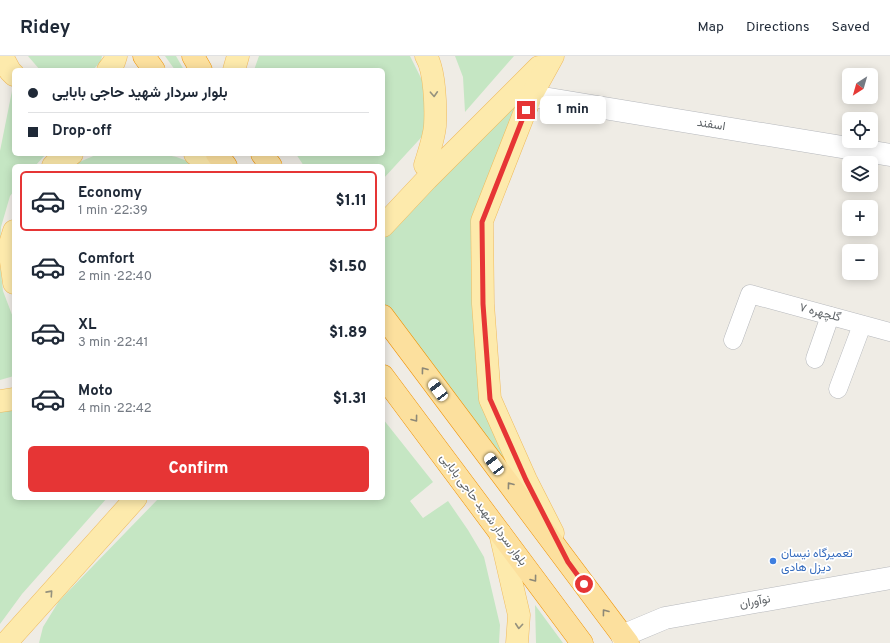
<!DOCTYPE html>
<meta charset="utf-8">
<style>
:root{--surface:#fff;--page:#f2f2f3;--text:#1f2937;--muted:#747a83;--line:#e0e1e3;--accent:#e63535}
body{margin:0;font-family:Overpass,Vazirmatn,sans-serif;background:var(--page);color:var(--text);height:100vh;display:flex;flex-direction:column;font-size:15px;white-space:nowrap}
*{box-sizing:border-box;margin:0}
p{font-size:13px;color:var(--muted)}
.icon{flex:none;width:22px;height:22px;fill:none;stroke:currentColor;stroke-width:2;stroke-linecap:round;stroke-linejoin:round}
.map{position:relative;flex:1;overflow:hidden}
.drawer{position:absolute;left:12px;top:108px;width:373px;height:336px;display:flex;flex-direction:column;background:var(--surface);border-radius:6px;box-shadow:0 2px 10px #0003}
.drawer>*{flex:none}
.guide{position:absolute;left:12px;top:12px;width:373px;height:88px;border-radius:6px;box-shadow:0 2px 10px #0003;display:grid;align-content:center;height:88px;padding:0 16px;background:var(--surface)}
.needle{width:26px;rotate:217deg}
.fabs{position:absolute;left:842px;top:12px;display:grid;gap:8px}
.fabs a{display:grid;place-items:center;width:36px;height:36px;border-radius:6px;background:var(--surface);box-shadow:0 2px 10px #0003;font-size:20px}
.end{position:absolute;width:18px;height:18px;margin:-9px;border:5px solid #e63535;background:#fff;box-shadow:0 0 0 2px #fff}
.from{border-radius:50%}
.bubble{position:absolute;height:28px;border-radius:6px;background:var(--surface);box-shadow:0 2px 10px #0003;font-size:13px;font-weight:800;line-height:28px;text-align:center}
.car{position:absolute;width:12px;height:24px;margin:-12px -6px;border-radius:5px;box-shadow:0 0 3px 1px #0007;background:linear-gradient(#fff 24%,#345 0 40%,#fff 0 76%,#345 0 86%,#fff 0)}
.guide b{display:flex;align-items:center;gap:14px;height:38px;font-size:15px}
.guide b+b{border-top:1px solid var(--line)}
.guide i{width:10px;height:10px;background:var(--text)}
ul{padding:7px 0 0;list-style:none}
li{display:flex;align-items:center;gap:12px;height:60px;margin:0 8px 6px;padding:0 8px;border:2px solid transparent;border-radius:6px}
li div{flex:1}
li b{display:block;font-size:15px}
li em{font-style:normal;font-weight:800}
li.on{border-color:var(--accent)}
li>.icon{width:36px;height:36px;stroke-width:1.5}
.button{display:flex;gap:8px;margin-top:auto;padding:8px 16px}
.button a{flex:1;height:46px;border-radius:6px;background:var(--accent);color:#fff;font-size:16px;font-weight:800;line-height:46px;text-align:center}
header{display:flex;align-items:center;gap:24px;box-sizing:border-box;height:56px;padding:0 20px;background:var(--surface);border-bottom:1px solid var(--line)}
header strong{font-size:19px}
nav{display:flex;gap:22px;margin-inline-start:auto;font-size:14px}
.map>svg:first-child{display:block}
.green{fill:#c5e6c3}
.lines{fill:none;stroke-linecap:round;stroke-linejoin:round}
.minor-casing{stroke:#b6b8bc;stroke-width:19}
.tertiary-casing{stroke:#b6b8bc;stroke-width:23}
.primary-casing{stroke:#efbb5f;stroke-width:23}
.trunk-casing{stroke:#f09305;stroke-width:23}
.minor{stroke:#fff;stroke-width:18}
.tertiary{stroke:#fff;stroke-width:22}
.primary{stroke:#fdeaac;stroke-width:22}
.trunk{stroke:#fce09e;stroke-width:22}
.oneway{stroke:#95927e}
.oneway2{stroke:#8d8877}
.route{stroke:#e63535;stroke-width:5}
.shop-dot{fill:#3f7fe0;stroke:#fff;stroke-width:1.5}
.labels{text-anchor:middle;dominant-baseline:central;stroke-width:3.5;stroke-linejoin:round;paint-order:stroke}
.street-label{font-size:12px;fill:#5d6266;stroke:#fff}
.shop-label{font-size:12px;fill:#366cbe;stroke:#fff;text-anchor:start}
</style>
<header>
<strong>Ridey</strong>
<nav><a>Map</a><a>Directions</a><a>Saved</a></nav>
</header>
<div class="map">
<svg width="890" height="587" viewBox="0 0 890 587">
<rect width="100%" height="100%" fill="#efece5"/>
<!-- green -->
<g class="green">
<polygon points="28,0 102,0 101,5 93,14 40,14"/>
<polygon points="165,0 176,0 184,14 175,14"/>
<polygon points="259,0 410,0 422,24 429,73 383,123 383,110 304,110 296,98 383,98 383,14 254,14"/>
<polygon points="455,0 514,0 465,56 463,21"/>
<polygon points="530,17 483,153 472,239 482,320 562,486 383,256 383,173"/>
<polygon points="12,35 14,38 14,98 46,98 35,110 14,110 14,135 10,140 1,171 0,193 0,95"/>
<path d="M 98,98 C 126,98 172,92 195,110 L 70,110 Z"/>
<polygon points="0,207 3,235 14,264 14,320 0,324"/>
<polygon points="14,348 14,442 107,442 22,538 0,568 0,350"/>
<polygon points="383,363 433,426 410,445 423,462 448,445 468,474 484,501 500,569 499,587 39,587 43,571 59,545 159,442 383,442"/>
<polygon points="535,549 563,587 536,587"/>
</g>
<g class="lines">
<defs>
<g id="minor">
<polyline points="733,284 750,238 890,276"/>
<polyline points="815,303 830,260"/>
<polyline points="838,333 862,269"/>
</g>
<g id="tertiary">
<polyline points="531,40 890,99"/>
<polyline points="622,580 665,562 890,522"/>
</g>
<g id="primary">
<polyline points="2,0 10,15 14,19"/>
<polyline points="108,14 114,6 116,0"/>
<polyline points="234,14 238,0"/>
<polyline points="195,98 212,110"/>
<path d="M 425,109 C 429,96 434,82 435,70 C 436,52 435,14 426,0"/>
<polyline points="53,110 59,104 72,98"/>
<polyline points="383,170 427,123 539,11"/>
<polyline points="14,175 9,191 14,227"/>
<polyline points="0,345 14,343"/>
<polyline points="500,477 519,559 517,587"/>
<polyline points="553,477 526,424 490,343 483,248 482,165 531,40 553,0"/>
<polyline points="6,587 136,442"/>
</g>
<g id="trunk">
<polyline points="144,0 154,14"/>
<polyline points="193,0 201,14"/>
<polyline points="217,98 226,110"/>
<polyline points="262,98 271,110"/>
<polyline points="383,260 628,587"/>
<polyline points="383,320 582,587"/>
</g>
</defs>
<!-- minor casing -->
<use href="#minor" class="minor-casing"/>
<!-- tertiary casing -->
<use href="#tertiary" class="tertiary-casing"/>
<!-- primary casing -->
<use href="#primary" class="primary-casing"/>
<!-- trunk casing -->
<use href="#trunk" class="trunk-casing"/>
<!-- minor -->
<use href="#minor" class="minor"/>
<!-- tertiary -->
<use href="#tertiary" class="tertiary"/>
<!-- primary -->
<use href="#primary" class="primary"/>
<!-- trunk -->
<use href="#trunk" class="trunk"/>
</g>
<!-- one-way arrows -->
<defs><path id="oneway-chevron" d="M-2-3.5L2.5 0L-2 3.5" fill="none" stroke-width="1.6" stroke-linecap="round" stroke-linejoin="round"/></defs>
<g class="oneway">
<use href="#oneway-chevron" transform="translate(434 38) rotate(87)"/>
<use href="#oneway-chevron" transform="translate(50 537) rotate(-48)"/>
<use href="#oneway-chevron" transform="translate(519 570) rotate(95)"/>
</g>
<g class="oneway2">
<use href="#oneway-chevron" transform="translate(424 314) rotate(-127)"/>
<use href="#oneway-chevron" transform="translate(415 363) rotate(53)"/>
<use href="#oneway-chevron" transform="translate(510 429) rotate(-127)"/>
<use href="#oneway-chevron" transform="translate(534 523) rotate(53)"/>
<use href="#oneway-chevron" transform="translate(605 556) rotate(-127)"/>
</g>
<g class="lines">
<!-- route -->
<polyline class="route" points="526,54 482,166 483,248 490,343 526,424 568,506 584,528"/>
</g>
<!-- markers -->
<circle class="shop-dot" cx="773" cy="505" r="4"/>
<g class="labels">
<!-- street labels -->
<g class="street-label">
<text transform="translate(711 69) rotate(9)">اسفند</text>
<text transform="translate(820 257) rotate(15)">گلچهره ۷</text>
<text transform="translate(483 454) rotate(53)">بلوار سردار شهید حاجی بابایی</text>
<text transform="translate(755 546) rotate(-10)">نوآوران</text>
</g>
<!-- shop labels -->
<g class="shop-label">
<text x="781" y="498">تعمیرگاه نیسان<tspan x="781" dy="14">دیزل هادی</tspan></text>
</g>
</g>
</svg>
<div class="fabs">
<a><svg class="needle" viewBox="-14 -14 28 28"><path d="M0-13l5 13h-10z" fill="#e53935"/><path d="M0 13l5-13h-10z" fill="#747a83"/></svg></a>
<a><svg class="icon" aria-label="locate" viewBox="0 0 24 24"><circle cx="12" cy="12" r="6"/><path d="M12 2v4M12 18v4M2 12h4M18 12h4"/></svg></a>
<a><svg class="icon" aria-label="layers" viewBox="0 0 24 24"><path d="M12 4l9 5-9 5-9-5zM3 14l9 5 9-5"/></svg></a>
<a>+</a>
<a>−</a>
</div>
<i class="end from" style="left:584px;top:528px"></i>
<i class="end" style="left:526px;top:54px"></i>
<div class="bubble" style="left:540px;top:40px;width:66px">1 min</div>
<i class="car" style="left:438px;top:334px;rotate:323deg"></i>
<i class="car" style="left:494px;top:408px;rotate:323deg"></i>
<div class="guide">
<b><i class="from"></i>بلوار سردار شهید حاجی بابایی</b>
<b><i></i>Drop-off</b>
</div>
<section class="drawer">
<ul>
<li class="on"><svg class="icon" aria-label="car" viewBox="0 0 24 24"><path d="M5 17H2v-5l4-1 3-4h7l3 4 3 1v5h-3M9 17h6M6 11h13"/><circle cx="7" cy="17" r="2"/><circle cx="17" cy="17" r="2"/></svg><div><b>Economy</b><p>1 min · 22:39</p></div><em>$1.11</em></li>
<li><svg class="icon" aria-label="car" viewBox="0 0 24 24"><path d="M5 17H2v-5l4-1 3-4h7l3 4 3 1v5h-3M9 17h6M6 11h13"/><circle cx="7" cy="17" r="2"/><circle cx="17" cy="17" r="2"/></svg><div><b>Comfort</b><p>2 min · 22:40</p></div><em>$1.50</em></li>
<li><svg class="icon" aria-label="car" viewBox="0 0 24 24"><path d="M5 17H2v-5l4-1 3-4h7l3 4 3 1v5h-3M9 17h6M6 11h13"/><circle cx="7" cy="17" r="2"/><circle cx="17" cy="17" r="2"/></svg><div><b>XL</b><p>3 min · 22:41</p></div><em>$1.89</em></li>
<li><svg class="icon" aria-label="car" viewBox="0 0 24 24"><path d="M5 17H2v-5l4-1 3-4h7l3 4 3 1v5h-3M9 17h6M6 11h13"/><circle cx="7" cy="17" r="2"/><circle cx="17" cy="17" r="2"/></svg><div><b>Moto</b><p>4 min · 22:42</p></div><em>$1.31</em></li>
</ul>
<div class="button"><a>Confirm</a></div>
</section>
</div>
